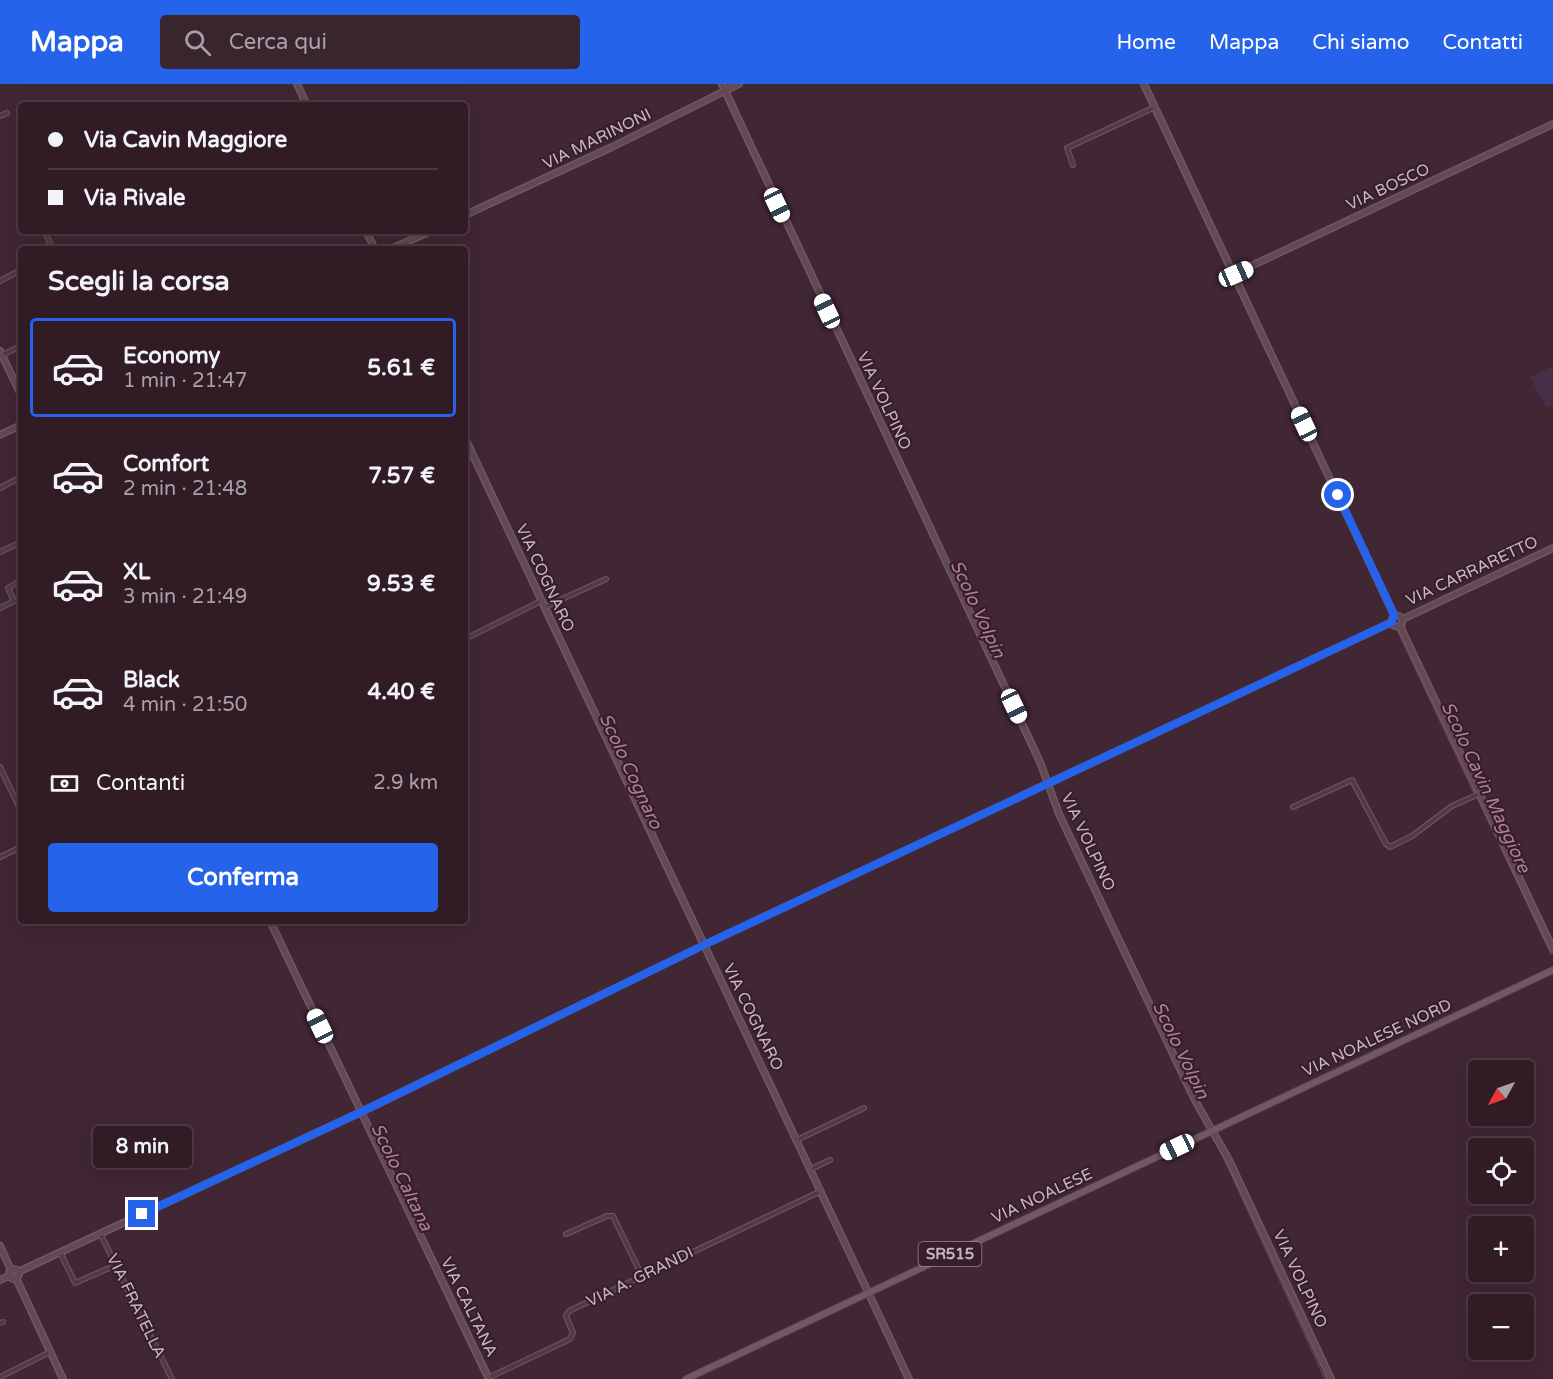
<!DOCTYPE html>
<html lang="it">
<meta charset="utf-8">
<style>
:root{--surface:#311c26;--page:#39252e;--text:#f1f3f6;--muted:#a8a1a7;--line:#4c3a43;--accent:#2563eb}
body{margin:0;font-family:"Varela Round",sans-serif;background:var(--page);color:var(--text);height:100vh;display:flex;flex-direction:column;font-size:22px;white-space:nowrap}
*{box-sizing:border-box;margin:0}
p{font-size:20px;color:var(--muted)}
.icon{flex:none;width:33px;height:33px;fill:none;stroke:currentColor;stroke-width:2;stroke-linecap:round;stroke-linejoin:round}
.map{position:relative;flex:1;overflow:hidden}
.sheet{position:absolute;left:18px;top:162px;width:450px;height:678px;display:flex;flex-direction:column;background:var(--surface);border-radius:6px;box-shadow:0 6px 24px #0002,0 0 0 2px var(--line)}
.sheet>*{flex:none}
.top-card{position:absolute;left:18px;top:18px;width:450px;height:132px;border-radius:6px;box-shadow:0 6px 24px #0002,0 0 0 2px var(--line);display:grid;align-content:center;height:132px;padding:0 30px;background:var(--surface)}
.needle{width:39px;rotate:230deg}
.tools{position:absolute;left:1468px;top:976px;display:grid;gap:12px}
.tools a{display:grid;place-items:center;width:66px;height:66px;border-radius:6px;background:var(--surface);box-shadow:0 6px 24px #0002,0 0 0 2px var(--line);font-size:30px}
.end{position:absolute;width:27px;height:27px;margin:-14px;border:8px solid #2563eb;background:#fff;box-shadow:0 0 0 3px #fff}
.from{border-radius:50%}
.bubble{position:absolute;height:42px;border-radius:6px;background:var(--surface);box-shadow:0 6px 24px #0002,0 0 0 2px var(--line);font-size:20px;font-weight:700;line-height:42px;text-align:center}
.car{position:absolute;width:18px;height:36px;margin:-18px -9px;border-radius:8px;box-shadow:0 0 4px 2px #0007;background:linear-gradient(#fff 24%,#345 0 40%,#fff 0 76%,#345 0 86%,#fff 0)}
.top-card b{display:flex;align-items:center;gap:21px;height:57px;font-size:22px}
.top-card b+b{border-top:2px solid var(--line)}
.top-card i{width:15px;height:15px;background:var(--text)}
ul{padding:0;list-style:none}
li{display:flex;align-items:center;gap:18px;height:99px;margin:0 12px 9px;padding:0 18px;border:3px solid transparent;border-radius:6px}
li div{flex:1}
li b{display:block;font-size:22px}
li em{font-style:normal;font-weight:700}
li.active{border-color:var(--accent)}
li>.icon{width:54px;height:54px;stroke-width:1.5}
h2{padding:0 30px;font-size:27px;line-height:72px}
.pay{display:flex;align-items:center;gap:15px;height:66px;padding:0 30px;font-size:22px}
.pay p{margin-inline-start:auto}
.action{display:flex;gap:12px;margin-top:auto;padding:12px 30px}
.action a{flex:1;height:69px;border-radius:6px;background:var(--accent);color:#fff;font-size:24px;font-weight:700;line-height:69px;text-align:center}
header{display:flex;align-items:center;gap:36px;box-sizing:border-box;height:84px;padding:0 30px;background:var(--accent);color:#fff}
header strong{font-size:28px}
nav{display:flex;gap:33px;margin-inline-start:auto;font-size:21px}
.search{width:420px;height:54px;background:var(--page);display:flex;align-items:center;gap:15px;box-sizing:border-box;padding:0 21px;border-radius:6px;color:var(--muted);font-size:22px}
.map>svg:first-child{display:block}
.green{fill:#472f4a}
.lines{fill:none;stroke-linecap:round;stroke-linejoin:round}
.stream{stroke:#673a50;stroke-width:1.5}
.street-casing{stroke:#6e5863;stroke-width:6}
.secondary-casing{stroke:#6e5863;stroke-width:8}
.primary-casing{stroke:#5a444e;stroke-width:8}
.street{stroke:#513a45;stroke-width:4}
.secondary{stroke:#644854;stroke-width:5}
.primary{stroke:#715864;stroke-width:6}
.route{stroke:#2563eb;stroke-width:8}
.labels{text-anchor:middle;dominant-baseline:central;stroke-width:4.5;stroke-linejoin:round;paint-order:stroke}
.shield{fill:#361f2a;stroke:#9e8993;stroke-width:1.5}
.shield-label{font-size:15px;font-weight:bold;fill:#cbb7c0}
.street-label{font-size:16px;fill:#cbb7c0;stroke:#361f2a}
.water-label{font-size:18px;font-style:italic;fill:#b27f98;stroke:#361f2a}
</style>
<header>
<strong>Mappa</strong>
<div class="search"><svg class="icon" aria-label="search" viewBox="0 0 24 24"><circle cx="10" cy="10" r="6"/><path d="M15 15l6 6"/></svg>Cerca qui</div>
<nav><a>Home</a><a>Mappa</a><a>Chi siamo</a><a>Contatti</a></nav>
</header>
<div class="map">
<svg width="1553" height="1295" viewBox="0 0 1553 1295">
<rect width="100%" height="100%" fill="#412633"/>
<!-- green -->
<polygon class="green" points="1553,282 1553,320 1546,324 1530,293"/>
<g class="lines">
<!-- stream -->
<g class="stream">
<polyline points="294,0 303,21"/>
<polyline points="718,0 720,3"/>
<polyline points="1140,0 1390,530"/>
<polyline points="725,15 1029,662"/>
<polyline points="363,147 371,165"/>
<polyline points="465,363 538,516"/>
<polyline points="540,522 700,861"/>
<polyline points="1398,548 1474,709"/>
<polyline points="1046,702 1055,726"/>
<polyline points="1477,713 1551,870"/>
<polyline points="1095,812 1188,1010 1207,1042"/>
<polyline points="267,837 357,1026"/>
<polyline points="703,866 815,1102"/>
<polyline points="359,1031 485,1295"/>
<polyline points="1219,1064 1325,1295"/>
<polyline points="820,1113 834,1142"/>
<polyline points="0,1168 2,1174"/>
<polyline points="9,1195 14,1197 45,1265"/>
<polyline points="878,1236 905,1295"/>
<polyline points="50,1274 59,1295"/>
</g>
<defs>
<g id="street">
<polyline points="0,32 7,29"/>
<polyline points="1073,81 1067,64 1155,23"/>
<polyline points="44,147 53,165"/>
<polyline points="0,197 21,186"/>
<polyline points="2,271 21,262"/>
<polyline points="0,404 21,393"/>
<polyline points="0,468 21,458"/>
<polyline points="545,523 606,495"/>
<polyline points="0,524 14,517 8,504 21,496"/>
<polyline points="465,555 541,517"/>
<polyline points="0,683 21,727"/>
<polyline points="1293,723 1352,696 1386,760 1390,763 1412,752 1452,722 1479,710"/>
<polyline points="0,773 21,763"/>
<polyline points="797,1056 864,1024"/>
<polyline points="811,1085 830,1076"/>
<polyline points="100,1149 172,1295"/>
<polyline points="566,1150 607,1132 613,1132 642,1192"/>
<polyline points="60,1168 75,1199 116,1181"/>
<polyline points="0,1239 3,1238"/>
<polyline points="0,1293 50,1268"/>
<polyline points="488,1294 570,1255 573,1249 566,1232 569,1227 821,1107"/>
</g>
<g id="secondary">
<polyline points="297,0 307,21"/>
<polyline points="722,0 1040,678 1059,730 1197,1020 1229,1076 1331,1295"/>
<polyline points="1144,0 1394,531"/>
<polyline points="465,131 612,63 739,0"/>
<polyline points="366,147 375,165"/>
<polyline points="391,165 431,147"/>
<polyline points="1234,190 1553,40"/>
<polyline points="0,267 21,311"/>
<polyline points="0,351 21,341"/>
<polyline points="465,354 909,1295"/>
<circle cx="1397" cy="537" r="5.5"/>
<polyline points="1403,535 1553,464"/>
<polyline points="1400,542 1553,865"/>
<polyline points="270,837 489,1295"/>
<polyline points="0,1162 11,1186"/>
<circle cx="14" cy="1190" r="5"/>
<polyline points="18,1188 359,1029 706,860 1392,538"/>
<polyline points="16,1194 63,1295"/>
<polyline points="0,1196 9,1192"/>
</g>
<polyline id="primary" points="686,1295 1553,886"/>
</defs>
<!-- street casing -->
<use href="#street" class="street-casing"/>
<!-- secondary casing -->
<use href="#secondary" class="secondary-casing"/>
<!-- primary casing -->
<use href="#primary" class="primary-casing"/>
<!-- street -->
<use href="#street" class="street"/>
<!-- secondary -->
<use href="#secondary" class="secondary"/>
<!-- primary -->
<use href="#primary" class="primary"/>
</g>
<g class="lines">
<!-- route -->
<polyline class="route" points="142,1130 359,1029 706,860 1392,538 1394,531 1392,526 1338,411"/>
</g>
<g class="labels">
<!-- shield labels -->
<rect class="shield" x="918.5" y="1158" width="63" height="24" rx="4.5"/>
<g class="shield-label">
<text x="950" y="1170">SR515</text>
</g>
<!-- street labels -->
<g class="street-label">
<text transform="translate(597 55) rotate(-26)">VIA MARINONI</text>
<text transform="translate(1388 103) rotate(-25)">VIA BOSCO</text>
<text transform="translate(884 317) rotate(65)">VIA VOLPINO</text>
<text transform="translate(1472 487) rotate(-25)">VIA CARRARETTO</text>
<text transform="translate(545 494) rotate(65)">VIA COGNARO</text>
<text transform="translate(1088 758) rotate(65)">VIA VOLPINO</text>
<text transform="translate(753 933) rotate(64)">VIA COGNARO</text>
<text transform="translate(1377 954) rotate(-25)">VIA NOALESE NORD</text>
<text transform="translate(1042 1112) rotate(-25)">VIA NOALESE</text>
<text transform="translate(640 1193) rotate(-26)">VIA A. GRANDI</text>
<text transform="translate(1300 1195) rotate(65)">VIA VOLPINO</text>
<text transform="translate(136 1222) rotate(64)">VIA FRATELLA</text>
<text transform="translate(469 1223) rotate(64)">VIA CALTANA</text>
</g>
<!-- water labels -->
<g class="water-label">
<text transform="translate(978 525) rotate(65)">Scolo Volpin</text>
<text transform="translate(631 687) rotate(65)">Scolo Cognaro</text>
<text transform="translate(1486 703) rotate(65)">Scolo Cavin Maggiore</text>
<text transform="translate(1181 966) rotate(64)">Scolo Volpin</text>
<text transform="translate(402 1093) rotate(64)">Scolo Caltana</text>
</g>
</g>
</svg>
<div class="tools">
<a><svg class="needle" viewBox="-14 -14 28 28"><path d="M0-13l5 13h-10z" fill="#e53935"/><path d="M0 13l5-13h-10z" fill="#a8a1a7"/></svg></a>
<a><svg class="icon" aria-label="locate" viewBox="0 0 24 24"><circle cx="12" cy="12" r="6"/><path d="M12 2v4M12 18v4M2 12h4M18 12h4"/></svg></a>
<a>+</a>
<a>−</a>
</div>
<i class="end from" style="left:1338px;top:411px"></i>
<i class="end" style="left:142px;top:1130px"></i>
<div class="bubble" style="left:93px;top:1042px;width:99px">8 min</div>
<i class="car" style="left:777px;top:121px;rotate:155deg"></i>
<i class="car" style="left:1236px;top:190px;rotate:66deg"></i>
<i class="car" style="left:827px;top:227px;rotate:335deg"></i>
<i class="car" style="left:1304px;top:340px;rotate:335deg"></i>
<i class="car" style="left:1014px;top:622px;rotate:155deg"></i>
<i class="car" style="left:320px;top:942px;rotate:334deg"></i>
<i class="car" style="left:1177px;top:1063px;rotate:245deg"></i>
<div class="top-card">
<b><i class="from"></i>Via Cavin Maggiore</b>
<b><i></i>Via Rivale</b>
</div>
<section class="sheet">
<h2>Scegli la corsa</h2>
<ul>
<li class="active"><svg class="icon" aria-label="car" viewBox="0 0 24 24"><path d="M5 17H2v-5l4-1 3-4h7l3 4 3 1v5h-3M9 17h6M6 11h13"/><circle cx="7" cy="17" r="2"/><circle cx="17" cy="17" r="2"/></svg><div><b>Economy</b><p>1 min · 21:47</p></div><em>5.61 €</em></li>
<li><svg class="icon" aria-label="car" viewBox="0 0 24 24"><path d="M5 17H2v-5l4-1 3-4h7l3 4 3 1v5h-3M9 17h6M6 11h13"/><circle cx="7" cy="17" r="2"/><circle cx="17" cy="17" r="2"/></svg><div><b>Comfort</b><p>2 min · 21:48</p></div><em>7.57 €</em></li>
<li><svg class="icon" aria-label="car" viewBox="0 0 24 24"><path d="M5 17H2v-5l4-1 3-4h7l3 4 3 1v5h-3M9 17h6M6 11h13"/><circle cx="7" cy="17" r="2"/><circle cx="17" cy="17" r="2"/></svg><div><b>XL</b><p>3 min · 21:49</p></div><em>9.53 €</em></li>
<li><svg class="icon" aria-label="car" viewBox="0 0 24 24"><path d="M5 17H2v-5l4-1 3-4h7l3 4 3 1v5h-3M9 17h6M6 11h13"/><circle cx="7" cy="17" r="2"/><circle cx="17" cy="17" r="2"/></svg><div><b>Black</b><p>4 min · 21:50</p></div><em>4.40 €</em></li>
</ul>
<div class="pay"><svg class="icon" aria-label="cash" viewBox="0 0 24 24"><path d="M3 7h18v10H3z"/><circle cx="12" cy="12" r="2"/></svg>Contanti<p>2.9 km</p></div>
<div class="action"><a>Conferma</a></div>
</section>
</div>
